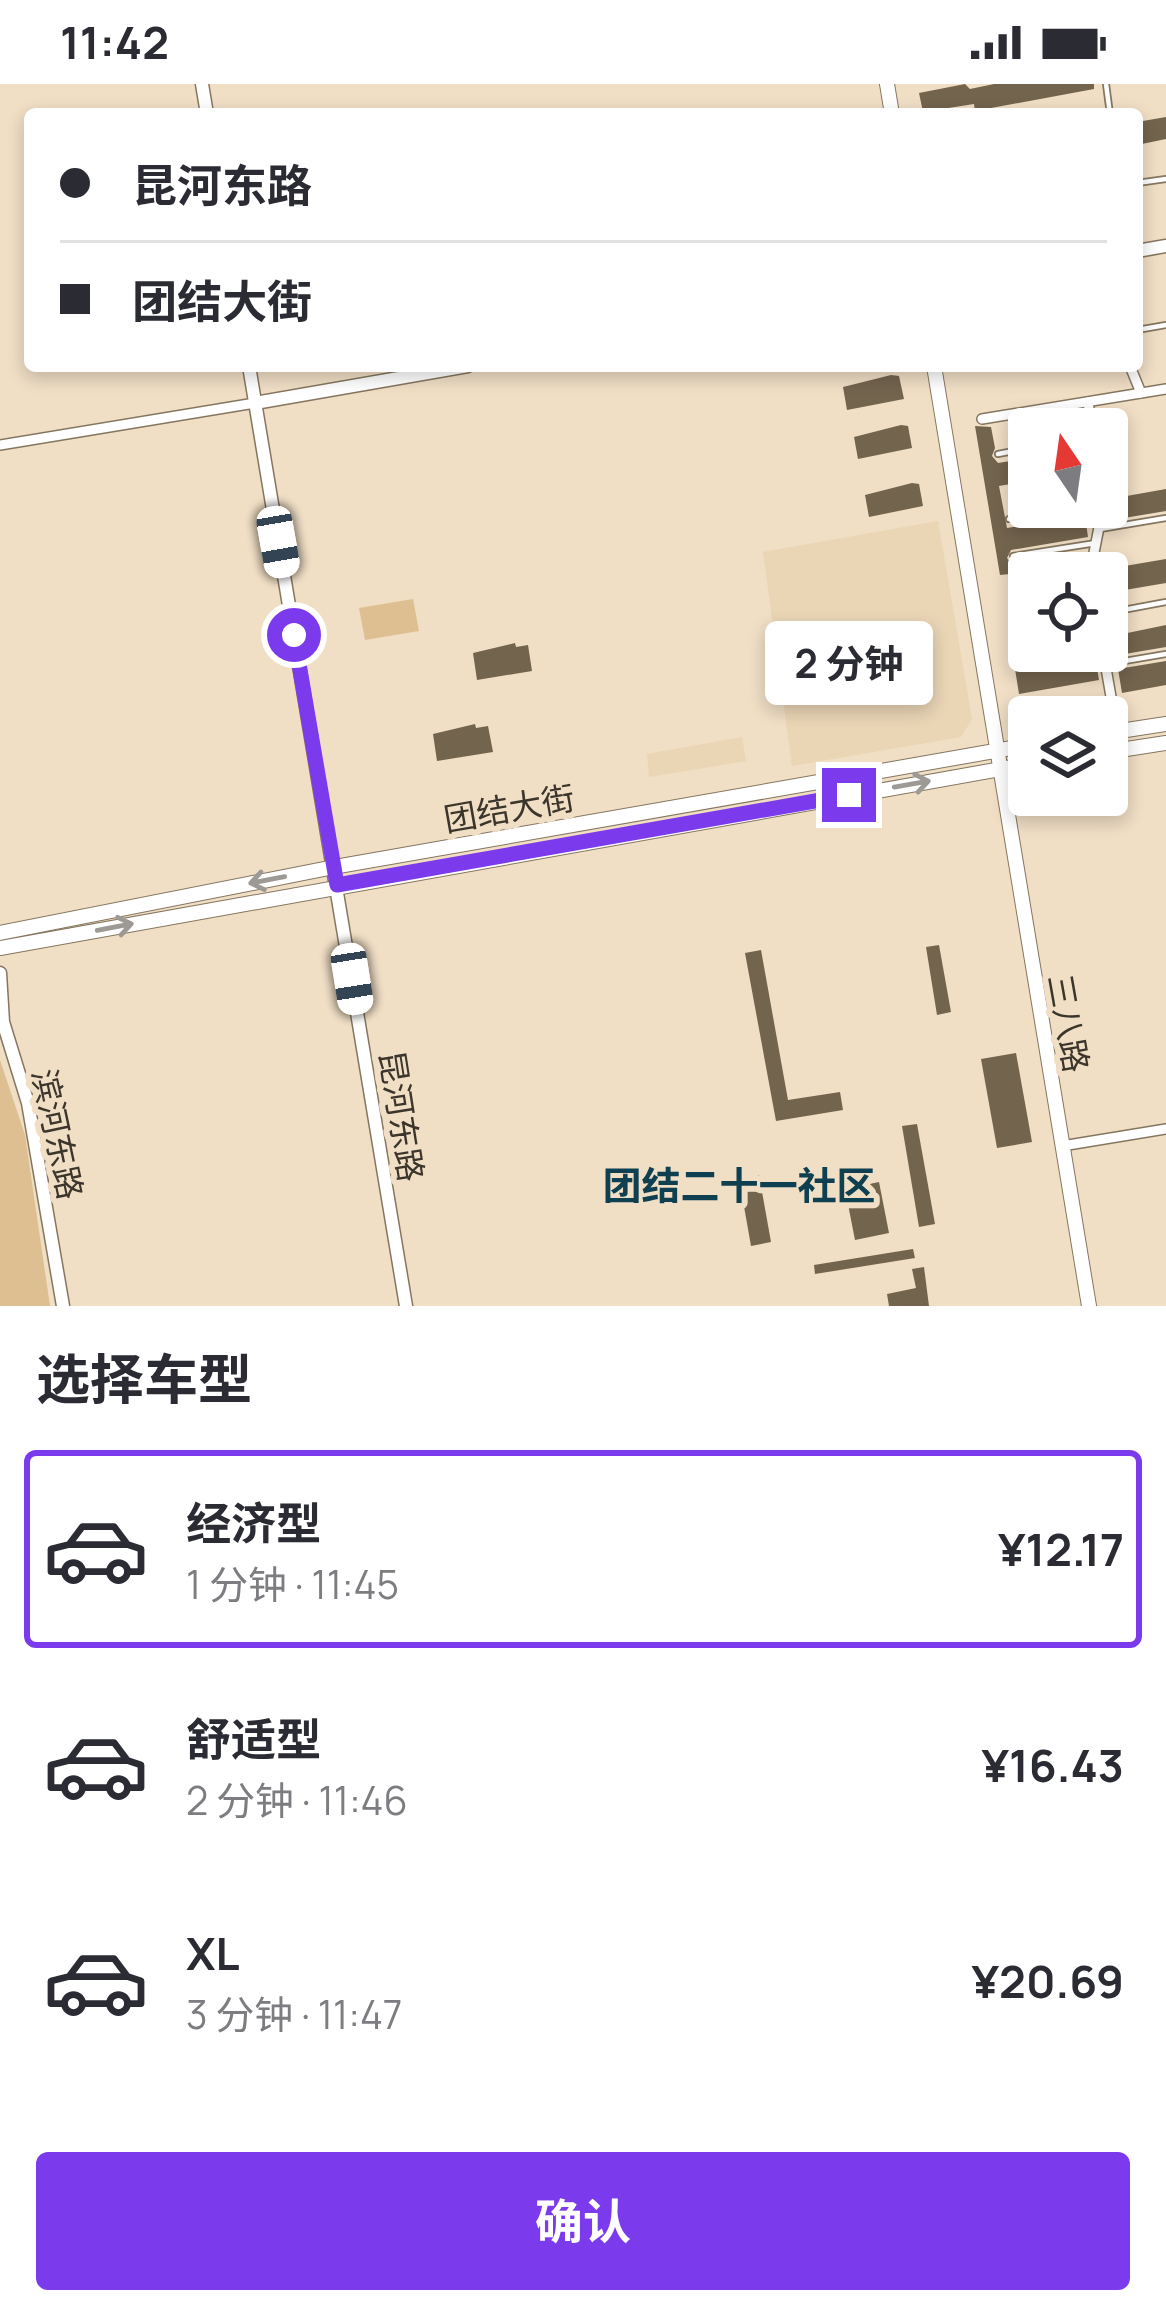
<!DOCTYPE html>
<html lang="zh">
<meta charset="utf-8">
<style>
:root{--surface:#fff;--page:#f2f2f3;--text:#2b2b33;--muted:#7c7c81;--line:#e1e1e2;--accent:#7c3aed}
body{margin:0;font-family:Manrope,"Noto Sans SC",sans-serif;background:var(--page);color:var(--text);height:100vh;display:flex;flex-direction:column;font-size:45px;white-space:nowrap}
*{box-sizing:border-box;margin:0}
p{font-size:39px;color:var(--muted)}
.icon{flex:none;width:66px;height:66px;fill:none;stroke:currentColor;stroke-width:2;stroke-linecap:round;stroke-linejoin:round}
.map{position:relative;height:1222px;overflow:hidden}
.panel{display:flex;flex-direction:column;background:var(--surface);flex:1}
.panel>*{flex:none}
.hud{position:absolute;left:24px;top:24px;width:1119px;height:264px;border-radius:12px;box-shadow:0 6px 18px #0003;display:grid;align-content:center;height:264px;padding:0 36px;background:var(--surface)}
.needle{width:78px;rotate:347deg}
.controls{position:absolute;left:1008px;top:324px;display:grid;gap:24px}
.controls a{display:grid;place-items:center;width:120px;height:120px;border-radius:12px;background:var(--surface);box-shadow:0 6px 18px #0003;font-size:60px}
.end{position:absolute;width:54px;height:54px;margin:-27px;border:15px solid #7c3aed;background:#fff;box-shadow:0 0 0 6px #fff}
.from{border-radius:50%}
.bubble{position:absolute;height:84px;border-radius:12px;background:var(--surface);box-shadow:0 6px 18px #0003;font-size:39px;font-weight:700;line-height:84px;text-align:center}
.car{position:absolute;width:36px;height:72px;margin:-36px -18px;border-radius:15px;box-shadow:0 0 9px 3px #0007;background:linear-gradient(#fff 24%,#345 0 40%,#fff 0 76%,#345 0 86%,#fff 0)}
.hud b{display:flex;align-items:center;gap:42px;height:114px;font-size:45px}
.hud b+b{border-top:3px solid var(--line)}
.hud i{width:30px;height:30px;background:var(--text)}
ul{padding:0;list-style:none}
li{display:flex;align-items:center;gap:36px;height:198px;margin:0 24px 18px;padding:0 12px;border:6px solid transparent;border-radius:12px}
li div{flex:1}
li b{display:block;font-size:45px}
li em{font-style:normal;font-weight:700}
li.on{border-color:var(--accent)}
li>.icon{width:108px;height:108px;stroke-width:1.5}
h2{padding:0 36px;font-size:54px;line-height:144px}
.action{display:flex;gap:24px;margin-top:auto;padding:24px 36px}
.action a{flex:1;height:138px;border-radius:12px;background:var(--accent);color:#fff;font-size:48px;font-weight:700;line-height:138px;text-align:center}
.status{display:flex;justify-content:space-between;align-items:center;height:84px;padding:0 60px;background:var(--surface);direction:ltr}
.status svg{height:33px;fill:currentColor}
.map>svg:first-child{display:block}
.built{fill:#ead5b5}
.green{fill:#ddbf91}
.building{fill:#73644e}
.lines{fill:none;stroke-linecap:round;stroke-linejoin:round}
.service-casing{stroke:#85765f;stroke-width:8}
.minor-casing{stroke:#85765f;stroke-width:12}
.tertiary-casing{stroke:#85765f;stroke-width:15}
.secondary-casing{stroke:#85765f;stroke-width:16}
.service{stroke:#fff;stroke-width:4.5}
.minor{stroke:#fff;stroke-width:9}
.tertiary{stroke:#fff;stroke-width:12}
.secondary{stroke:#fff;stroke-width:14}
.oneway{stroke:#9d9a95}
.route{stroke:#7c3aed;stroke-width:15}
.labels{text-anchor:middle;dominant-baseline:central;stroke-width:12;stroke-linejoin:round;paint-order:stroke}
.street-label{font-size:33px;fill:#3b352b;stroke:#f0dec5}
.quarter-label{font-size:39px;font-weight:bold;fill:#0e4052;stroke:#f0dec5}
</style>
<div class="status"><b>11:42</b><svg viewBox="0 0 49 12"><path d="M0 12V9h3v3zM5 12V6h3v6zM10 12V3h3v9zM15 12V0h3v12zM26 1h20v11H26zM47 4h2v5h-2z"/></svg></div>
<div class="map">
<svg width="1166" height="1222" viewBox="0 0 1166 1222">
<rect width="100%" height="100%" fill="#f0dec5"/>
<!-- built -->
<g class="built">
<polygon points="938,437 972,635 961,653 792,682 763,468"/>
<polygon points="742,653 746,677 649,693 647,670"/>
</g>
<!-- green -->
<g class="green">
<polygon points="413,515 419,547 365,556 359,524"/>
<polygon points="0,976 25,1051 50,1222 0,1222"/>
</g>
<!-- building -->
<g class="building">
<polygon points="965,0 970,5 994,0 1094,0 1094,5 975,27 974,20 923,28 919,9"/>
<polygon points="1166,33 1166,55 1137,61 1137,38"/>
<polygon points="891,291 899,292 904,315 847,326 843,303"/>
<polygon points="901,341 908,342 912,364 858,375 854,353"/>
<polygon points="975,342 991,343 995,364 992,372 998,379 1029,374 1029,397 999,402 1007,444 1085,432 1088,453 1011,466 1007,474 1014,483 1009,484 1010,490 1000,491"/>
<polygon points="912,399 919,400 923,422 869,433 865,411"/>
<polygon points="1166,405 1166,427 1124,434 1121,413"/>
<polygon points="1166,475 1166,499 1107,509 1107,485"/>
<polygon points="1166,541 1166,563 1113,572 1108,553"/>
<polygon points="1029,558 1029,567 1094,567 1099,596 1019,610 1012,566"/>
<polygon points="515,559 516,563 528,561 532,587 477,596 473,569"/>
<polygon points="1166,577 1166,601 1122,609 1118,585"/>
<polygon points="475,640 476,644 488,642 493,668 437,677 433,650"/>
<polygon points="939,861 951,928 937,931 926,863"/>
<polygon points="761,866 788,1016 840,1008 843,1026 776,1037 745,869"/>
<polygon points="1016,969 1032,1058 997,1064 981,975"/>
<polygon points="917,1040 935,1140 919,1143 902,1042"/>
<polygon points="759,1091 771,1158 751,1162 739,1094"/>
<polygon points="879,1098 889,1149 855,1156 845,1105"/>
<polygon points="913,1165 915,1174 815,1190 814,1181"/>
<polygon points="924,1183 929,1222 889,1222 887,1210 916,1204 912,1185"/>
</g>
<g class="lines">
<defs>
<g id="service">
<polyline points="1106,0 1110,30"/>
<polyline points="1137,99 1166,95"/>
<polyline points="1137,246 1166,241"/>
<polyline points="998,370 1029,364"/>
<polyline points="1009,435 1078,423"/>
<polyline points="1100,445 1166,434"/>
<polyline points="1013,472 1096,459"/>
<polyline points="1107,529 1166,518"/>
<polyline points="1107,580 1166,570"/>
</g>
<g id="minor">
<polyline points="1130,282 1141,309"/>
<polyline points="1088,318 1092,345"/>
<polyline points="982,335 1166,305"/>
<polyline points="0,361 255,319"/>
<polyline points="1090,489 1103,423"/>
<polyline points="1103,567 1117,647"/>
<polyline points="1062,1062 1166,1045"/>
</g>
<g id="tertiary">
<polyline points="202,0 207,30"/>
<polyline points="1137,167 1166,162"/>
<polyline points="249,282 406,1222"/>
<polyline points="255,319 468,282"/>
<polyline points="0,889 3,938 28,1019 63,1222"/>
</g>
<g id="secondary">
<polyline points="887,0 892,30"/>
<polyline points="934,282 1089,1222"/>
<polyline points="1107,649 1166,640"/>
<polyline points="1107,668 1166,659"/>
<polyline points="0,849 334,783 1029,661"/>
<polyline points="0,864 1029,680"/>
</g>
</defs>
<!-- service casing -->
<use href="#service" class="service-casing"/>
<!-- minor casing -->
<use href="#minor" class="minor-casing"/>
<!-- tertiary casing -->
<use href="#tertiary" class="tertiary-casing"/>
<!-- secondary casing -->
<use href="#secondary" class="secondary-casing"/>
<!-- service -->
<use href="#service" class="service"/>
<!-- minor -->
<use href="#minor" class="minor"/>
<!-- tertiary -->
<use href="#tertiary" class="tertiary"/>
<!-- secondary -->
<use href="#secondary" class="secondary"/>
</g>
<!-- one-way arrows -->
<defs><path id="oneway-shaft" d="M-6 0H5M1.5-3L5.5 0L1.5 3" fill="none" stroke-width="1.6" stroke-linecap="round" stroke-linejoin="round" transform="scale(3)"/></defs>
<g class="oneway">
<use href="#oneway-shaft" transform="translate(912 700) rotate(-10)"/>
<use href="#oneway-shaft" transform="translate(267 796) rotate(169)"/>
<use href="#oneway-shaft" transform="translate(115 843) rotate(-11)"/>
</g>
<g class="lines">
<!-- route -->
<polyline class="route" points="294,551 337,801 849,711"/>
</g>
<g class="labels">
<!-- street labels -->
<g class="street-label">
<text transform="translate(509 724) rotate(-10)">团结大街</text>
<text transform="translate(1069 939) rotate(80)">三八路</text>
<text transform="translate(402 1032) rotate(81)">昆河东路</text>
<text transform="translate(58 1050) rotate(78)">滨河东路</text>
</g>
<!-- quarter labels -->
<g class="quarter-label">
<text x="739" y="1101">团结二十一社区</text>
</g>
</g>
</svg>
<div class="controls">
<a><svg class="needle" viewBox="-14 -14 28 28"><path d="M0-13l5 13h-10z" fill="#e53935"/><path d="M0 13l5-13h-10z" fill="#7c7c81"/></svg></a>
<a><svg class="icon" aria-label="locate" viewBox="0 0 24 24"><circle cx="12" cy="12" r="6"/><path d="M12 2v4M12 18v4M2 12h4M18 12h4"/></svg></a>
<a><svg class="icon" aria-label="layers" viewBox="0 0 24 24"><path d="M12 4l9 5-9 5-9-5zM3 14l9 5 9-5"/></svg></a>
</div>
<i class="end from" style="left:294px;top:551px"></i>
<i class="end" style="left:849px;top:711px"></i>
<div class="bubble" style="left:765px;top:537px;width:168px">2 分钟</div>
<i class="car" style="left:278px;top:458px;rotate:170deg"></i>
<i class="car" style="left:352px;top:895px;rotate:171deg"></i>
<div class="hud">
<b><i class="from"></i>昆河东路</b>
<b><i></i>团结大街</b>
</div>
</div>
<section class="panel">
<h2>选择车型</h2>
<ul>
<li class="on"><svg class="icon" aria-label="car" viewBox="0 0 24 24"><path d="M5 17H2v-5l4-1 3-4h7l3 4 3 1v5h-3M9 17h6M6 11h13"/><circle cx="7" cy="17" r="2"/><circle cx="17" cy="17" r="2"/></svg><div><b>经济型</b><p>1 分钟 · 11:45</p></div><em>¥12.17</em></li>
<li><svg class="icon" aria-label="car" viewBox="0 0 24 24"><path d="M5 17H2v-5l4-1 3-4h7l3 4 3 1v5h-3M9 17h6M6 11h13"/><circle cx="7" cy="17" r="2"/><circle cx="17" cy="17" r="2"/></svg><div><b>舒适型</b><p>2 分钟 · 11:46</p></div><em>¥16.43</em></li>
<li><svg class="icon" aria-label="car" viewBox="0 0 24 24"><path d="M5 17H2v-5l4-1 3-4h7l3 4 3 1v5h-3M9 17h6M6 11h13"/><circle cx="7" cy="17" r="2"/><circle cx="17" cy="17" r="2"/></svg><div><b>XL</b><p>3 分钟 · 11:47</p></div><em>¥20.69</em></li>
</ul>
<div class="action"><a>确认</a></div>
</section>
